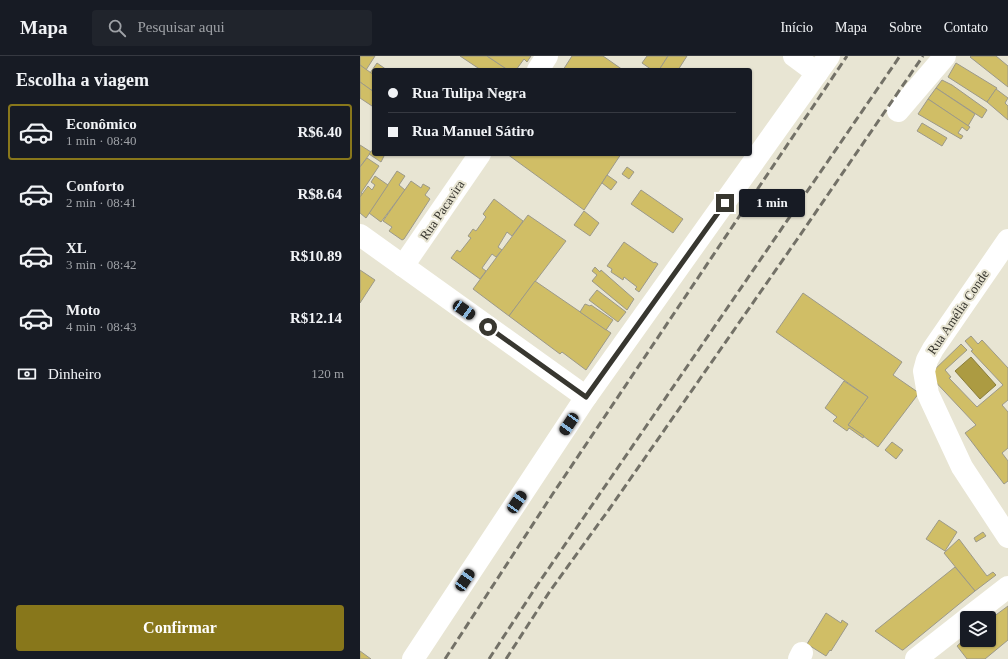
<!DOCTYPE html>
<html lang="pt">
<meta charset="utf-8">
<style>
:root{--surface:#171b24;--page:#20242c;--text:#f1f3f6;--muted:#9ea1a6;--line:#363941;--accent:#88771b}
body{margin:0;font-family:Georgia,serif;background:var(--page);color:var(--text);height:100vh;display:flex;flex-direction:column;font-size:15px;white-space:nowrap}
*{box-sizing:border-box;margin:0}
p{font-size:13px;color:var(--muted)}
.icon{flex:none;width:22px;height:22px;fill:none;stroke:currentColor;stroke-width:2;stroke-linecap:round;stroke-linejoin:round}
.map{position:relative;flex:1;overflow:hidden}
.sheet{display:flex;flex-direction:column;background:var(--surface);width:360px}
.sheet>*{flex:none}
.top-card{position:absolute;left:12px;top:12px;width:380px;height:88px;border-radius:4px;box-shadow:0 1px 3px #0004;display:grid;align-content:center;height:88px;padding:0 16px;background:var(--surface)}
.controls{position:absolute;left:600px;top:555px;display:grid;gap:8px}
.controls a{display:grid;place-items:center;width:36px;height:36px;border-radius:4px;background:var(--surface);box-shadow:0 1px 3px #0004;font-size:20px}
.end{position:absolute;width:18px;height:18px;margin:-9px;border:5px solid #383730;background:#fff;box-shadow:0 0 0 2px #fff}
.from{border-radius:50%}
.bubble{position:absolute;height:28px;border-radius:4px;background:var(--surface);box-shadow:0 1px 3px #0004;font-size:13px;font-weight:800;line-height:28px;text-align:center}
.car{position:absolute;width:12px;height:24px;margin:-12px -6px;border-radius:5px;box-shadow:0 0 3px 1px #0007;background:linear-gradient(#222 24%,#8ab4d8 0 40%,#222 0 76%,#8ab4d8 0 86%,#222 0)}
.top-card b{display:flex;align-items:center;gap:14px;height:38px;font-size:15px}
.top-card b+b{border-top:1px solid var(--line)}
.top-card i{width:10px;height:10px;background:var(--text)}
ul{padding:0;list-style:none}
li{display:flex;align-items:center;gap:12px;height:56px;margin:0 8px 6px;padding:0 8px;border:2px solid transparent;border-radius:4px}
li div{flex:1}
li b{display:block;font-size:15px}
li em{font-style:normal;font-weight:800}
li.selected{border-color:var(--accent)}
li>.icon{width:36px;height:36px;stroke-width:1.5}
h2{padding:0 16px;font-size:18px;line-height:48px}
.pay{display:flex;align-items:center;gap:10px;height:44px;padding:0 16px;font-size:15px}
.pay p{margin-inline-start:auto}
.primary-button{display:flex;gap:8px;margin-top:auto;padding:8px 16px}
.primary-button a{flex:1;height:46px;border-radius:4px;background:var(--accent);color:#fff;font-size:16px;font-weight:800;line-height:46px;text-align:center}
header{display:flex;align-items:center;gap:24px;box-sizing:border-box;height:56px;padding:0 20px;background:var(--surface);border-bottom:1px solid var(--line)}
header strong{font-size:19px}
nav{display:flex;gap:22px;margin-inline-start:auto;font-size:14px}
.search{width:280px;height:36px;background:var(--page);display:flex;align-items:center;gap:10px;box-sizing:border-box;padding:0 14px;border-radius:4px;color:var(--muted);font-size:15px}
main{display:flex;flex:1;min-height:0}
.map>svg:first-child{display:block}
.water{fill:#ac9b42;stroke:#897d3d}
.building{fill:#d0be66;stroke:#9c9989}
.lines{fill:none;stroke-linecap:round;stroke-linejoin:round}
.minor{stroke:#fff;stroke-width:22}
.rail{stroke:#737167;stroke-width:3;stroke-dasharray:8 4;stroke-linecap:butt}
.route{stroke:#383730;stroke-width:5}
.labels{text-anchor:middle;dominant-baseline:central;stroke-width:4;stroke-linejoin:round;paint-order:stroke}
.street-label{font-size:13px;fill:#383730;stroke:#e8e5d3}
</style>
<header>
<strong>Mapa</strong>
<div class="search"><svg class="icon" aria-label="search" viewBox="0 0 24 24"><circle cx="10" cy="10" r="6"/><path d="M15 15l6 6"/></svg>Pesquisar aqui</div>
<nav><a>Início</a><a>Mapa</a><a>Sobre</a><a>Contato</a></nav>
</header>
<main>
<section class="sheet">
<h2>Escolha a viagem</h2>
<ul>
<li class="selected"><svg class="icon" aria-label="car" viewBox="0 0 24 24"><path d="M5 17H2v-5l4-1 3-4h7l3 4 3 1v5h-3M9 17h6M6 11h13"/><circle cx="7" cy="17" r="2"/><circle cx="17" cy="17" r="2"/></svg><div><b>Econômico</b><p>1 min · 08:40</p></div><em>R$6.40</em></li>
<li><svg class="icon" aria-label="car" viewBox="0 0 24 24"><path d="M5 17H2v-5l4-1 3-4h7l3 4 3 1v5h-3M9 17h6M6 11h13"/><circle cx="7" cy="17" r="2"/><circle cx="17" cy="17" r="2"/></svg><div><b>Conforto</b><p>2 min · 08:41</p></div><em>R$8.64</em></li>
<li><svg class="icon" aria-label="car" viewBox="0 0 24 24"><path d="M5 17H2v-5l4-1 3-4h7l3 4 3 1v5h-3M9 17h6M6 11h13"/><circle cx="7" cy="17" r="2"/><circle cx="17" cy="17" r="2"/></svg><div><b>XL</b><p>3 min · 08:42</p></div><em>R$10.89</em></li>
<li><svg class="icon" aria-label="car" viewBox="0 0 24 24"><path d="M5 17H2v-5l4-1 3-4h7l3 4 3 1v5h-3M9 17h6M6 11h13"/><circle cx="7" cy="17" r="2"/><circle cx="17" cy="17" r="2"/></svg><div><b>Moto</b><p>4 min · 08:43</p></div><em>R$12.14</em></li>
</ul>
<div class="pay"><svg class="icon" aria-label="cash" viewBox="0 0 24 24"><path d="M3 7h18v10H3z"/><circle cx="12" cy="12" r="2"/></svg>Dinheiro<p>120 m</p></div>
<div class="primary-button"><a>Confirmar</a></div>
</section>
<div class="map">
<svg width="648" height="603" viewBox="0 0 648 603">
<rect width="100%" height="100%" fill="#e8e5d3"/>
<!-- water -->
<polygon class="water" points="611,301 636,329 620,343 595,315"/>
<!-- building -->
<g class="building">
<polygon points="0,0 15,0 6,14 0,9"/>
<polygon points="100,0 127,0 148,14 121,14"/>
<polygon points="127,0 171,0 167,6 164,3 156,14 148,14"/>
<polygon points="212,0 243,0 263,14 203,14"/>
<polygon points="287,0 308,0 299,14 292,14 282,7"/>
<polygon points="308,0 327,0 318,14 299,14"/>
<polygon points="611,0 636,0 648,10 648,31 610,1"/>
<polygon points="17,7 27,14 14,14 14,19 10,17"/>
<polygon points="596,7 637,32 627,46 588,21"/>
<polygon points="0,9 14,19 14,36 0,26"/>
<polygon points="582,24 592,29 627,54 622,62 576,32"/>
<polygon points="0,26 14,36 14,48 12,50 0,42"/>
<polygon points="576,32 615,58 608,70 568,43"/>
<polygon points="636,33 648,42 645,47 648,50 648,64 627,46"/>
<polygon points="568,43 610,71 607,75 602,71 598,77 603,80 601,83 558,58"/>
<polygon points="562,67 587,82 582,90 557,75"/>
<polygon points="0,89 11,96 0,111"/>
<polygon points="14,92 14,98 22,98 24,100 21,106 9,98"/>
<polygon points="147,98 261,98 224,154"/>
<polygon points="7,102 19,110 1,137 3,138 0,141 0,111"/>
<polygon points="267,111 274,116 269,123 262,118"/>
<polygon points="37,115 45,120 39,129 45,134 21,166 9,157"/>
<polygon points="247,119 257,126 251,134 242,127"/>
<polygon points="15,120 28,129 6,162 0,157 0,141 8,130 12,134 15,129 11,126"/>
<polygon points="51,125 61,132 63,128 70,132 65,139 70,143 44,183 42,184 29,175 32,171 23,165"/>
<polygon points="281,134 323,163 313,177 271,148"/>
<polygon points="134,143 163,165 152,180 147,176 138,191 142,194 136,201 132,198 122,212 126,215 120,223 91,202 97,194 100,196 111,182 108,180 113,173 116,175 126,161 123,158"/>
<polygon points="224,155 239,167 230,180 214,169"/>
<polygon points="168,159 206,185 149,260 113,233"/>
<polygon points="264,186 294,207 295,206 298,208 279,236 275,233 277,231 264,221 263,224 251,216 252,213 247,210"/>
<polygon points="235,211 240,216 241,214 274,243 267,254 232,225 237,219 232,215"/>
<polygon points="0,214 15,224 0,247"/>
<polygon points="175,225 251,277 226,314 202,296 200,298 149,260"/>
<polygon points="237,234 266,256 258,266 229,244"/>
<polygon points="443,237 542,306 533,319 559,337 518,391 488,369 508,341 416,276"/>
<polygon points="225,248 230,250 231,249 253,264 246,274 220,256"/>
<polygon points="611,280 618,288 622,284 648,312 648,344 642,349 648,356 648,392 642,397 648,405 648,425 644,428 605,377 616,369 569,319 601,288 607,294 585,314 591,321 589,322 617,351 643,329 611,295 613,294 605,285"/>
<polygon points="484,325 508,341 488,369 504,380 503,382 489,372 487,375 473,365 477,361 465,352"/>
<polygon points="532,386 543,394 536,403 525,394"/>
<polygon points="579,464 597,476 585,495 566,483"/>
<polygon points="623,476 626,480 616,486 614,482"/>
<polygon points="599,483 627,520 633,516 636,519 615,535 584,497"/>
<polygon points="595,511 615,535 543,594 542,594 515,575"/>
<polygon points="648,550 648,584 625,603 607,603 597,590 607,581 607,584 629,584 629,564"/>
<polygon points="466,557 481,567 482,564 488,568 471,595 470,594 466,600 447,588"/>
<polygon points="0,595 11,603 0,603"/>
</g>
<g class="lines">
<!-- minor -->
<g class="minor">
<polyline points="434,0 457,17"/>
<polyline points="178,14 187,0"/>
<polyline points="538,55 585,0"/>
<polyline points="0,179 226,341"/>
<polyline points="648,184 573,293 567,304 564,315 568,338 602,411 648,481"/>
<polyline points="43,210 120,98"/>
<polyline points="608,562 648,531"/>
<polyline points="53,603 226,341 469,0"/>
<polyline points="439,603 442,597"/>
<polyline points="556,603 607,563"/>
</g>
<!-- rail -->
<g class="rail">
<polyline points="85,603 192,439 487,0"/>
<polyline points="129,603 178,528 540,0"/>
<polyline points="146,603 190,535 250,452 436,185 563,0"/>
</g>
</g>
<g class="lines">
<!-- route -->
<polyline class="route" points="128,271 226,341 365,147"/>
</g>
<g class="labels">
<!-- street labels -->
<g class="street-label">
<text transform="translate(82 154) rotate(-56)">Rua Pacavira</text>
<text transform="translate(598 256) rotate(-56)">Rua Amélia Conde</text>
</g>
</g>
</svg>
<div class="controls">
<a><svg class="icon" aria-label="layers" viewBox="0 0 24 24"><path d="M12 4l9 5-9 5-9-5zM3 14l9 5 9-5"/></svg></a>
</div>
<i class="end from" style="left:128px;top:271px"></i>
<i class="end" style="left:365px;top:147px"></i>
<div class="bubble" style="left:379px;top:133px;width:66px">1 min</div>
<i class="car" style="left:104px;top:254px;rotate:125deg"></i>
<i class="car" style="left:209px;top:368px;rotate:214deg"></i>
<i class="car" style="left:157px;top:446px;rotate:34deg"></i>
<i class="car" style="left:105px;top:524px;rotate:34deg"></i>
<div class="top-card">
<b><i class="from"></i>Rua Tulipa Negra</b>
<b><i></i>Rua Manuel Sátiro</b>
</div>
</div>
</main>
